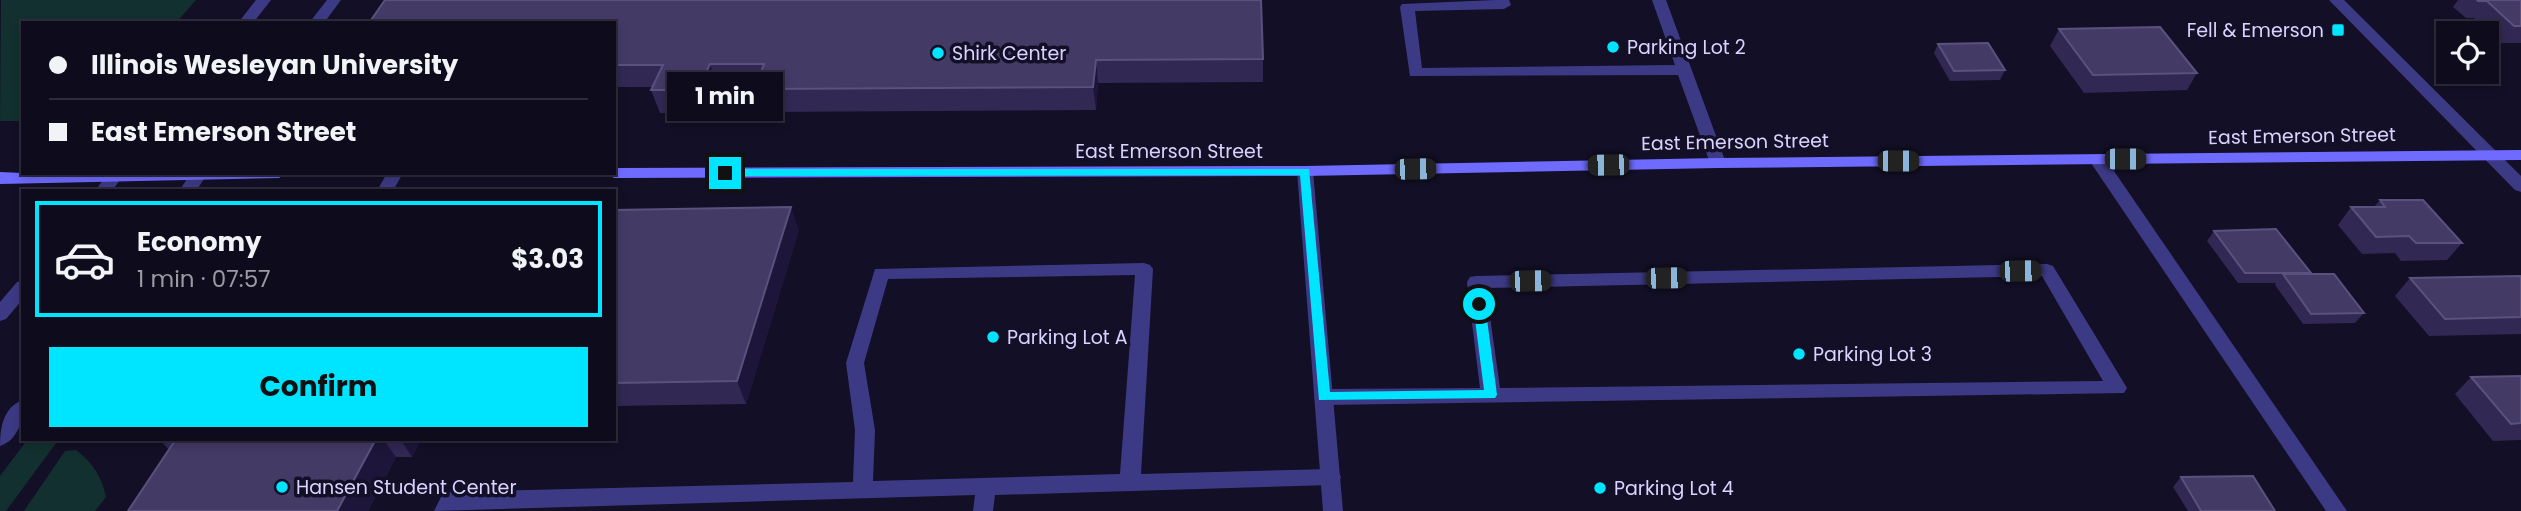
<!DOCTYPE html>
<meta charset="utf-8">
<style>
:root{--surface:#0e0b1c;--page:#1c1929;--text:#f1f3f6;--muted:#9b9ba3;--line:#2e2b3b;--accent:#00e5ff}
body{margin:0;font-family:Poppins,sans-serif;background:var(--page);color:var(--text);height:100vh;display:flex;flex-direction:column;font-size:26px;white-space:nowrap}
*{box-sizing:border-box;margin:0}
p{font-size:23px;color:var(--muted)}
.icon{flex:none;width:38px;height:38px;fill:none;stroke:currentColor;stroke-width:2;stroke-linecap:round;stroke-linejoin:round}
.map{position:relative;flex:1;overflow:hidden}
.sheet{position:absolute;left:21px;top:189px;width:595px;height:252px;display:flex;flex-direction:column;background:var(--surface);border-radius:0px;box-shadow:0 4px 10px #0003,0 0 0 2px var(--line)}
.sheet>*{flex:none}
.top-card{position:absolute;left:21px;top:21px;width:595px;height:154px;border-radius:0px;box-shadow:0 4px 10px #0003,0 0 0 2px var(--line);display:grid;align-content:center;height:154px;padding:0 28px;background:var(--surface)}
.tools{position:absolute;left:2436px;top:21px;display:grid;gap:14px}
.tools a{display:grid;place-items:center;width:63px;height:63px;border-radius:0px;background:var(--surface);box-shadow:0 4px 10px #0003,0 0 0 2px var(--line);font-size:35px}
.end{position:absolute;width:32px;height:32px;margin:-16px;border:9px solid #00e5ff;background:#111;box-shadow:0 0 0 4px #111}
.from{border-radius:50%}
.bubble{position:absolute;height:49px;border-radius:0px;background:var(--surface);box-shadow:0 4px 10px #0003,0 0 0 2px var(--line);font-size:23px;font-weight:700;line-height:49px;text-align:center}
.car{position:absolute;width:21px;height:42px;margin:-21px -10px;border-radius:9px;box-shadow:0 0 5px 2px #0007;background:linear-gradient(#222 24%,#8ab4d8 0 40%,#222 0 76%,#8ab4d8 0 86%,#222 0)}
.top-card b{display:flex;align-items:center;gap:24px;height:66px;font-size:26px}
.top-card b+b{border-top:2px solid var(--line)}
.top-card i{width:18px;height:18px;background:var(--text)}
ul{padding:12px 0 0;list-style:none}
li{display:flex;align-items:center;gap:21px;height:116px;margin:0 14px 10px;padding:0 14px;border:4px solid transparent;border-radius:0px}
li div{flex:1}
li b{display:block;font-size:26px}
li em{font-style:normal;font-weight:700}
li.on{border-color:var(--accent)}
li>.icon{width:63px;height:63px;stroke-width:1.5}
.primary-button{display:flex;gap:14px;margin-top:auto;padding:14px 28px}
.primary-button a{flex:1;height:80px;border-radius:0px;background:var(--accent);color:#111;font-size:28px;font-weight:700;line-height:80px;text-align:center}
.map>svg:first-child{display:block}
.green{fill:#12302f}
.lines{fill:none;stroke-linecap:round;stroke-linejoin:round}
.lane{fill:#3d3a85;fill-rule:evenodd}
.street{fill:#3d3a85;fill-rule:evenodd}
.secondary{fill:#6f6bff;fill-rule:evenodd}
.wall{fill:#312854}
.shaded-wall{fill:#1d163a}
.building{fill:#433a66;stroke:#5a527e;stroke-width:2}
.route{fill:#00e5ff}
.poi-dot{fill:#00e5ff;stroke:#130f26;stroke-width:2.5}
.labels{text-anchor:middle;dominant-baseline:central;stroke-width:7;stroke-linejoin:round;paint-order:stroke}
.poi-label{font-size:19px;fill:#d9d4ff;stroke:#130f26;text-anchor:start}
.street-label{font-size:19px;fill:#d9d4ff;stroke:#130f26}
</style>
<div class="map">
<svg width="2521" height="511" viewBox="0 0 2521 511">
<rect width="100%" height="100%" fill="#130f26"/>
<!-- green -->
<g class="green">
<polygon points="1,0 196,0 176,23 23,23 23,121 0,121"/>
<polygon points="28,439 59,439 6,511 0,511 0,476"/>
<path d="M 76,450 C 92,462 102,477 106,497 L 95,511 L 24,511 L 65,451 Z"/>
</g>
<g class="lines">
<!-- lane -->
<g class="lane">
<polygon points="1495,0 1509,0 1511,5 1504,9 1415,11 1422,68 1675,65 1652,0 1666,0 1726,163 1724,167 1718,168 1710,163 1678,75 1410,76 1400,7 1402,4"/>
<polygon points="2097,154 2103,155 2347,511 2326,511 2091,163 2089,159"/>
<polygon points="387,173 403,173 393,191 377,191"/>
<path d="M 1144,263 L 1150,265 L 1153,269 L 1141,474 L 1331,469 L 1338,471 L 1341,477 L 1338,483 L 1331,485 L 995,495 L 993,511 L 973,511 L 975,495 L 434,511 L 442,495 L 449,492 L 853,482 L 855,430 L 846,363 L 875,269 ZM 1135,275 L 1120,474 L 873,481 L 875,430 L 864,363 L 888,279 Z"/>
<path d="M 2047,264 L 2053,266 L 2124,383 L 2127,388 L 2124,393 L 1324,405 L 1317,402 L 1314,397 L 1317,392 L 1324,389 L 1480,388 L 1467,282 L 1470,277 L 1476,276 ZM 2042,276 L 2103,381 L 1500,388 L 1486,288 Z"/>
</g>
<!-- street -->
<g class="street">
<polygon points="256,0 271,0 253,23 238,23"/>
<polygon points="327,0 341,0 324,23 309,23"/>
<polygon points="2329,0 2344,0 2521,176 2521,192 2515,190"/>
<polygon points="1305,166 1313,171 1343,511 1323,511 1297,171"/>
<polygon points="108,173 125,173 112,191 95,191"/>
<polygon points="191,173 208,173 196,191 179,191"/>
<polygon points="23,281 23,299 6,319 0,321 0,302 17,282"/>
<path d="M 23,400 C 23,418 20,439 0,446 C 0,428 3,407 23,400 Z"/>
</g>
<!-- secondary -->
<g class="secondary">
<polygon points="2521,150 2521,160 1718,168 1305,176 614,178 606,173 614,173 614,168 1305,166 1718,158"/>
<polygon points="0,172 23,173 287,173 279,178 0,184"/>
</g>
</g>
<!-- wall -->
<g class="wall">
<polygon points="2458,0 2521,0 2521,43 2501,43 2474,18 2466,18 2453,7"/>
<polygon points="614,23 1263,59 1263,82 1098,83 1096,110 762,112 755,89 756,87 718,87 706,113 660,113 651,90 652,87 618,87 616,94 614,94"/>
<polygon points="2059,29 2197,73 2187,90 2084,93 2050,46"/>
<polygon points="1938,44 2005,70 2000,80 1950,81 1934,53"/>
<polygon points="2380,200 2462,243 2447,260 2401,261 2395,253 2362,254 2338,225 2351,207 2374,207"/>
<polygon points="614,210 799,230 746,404 614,406"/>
<polygon points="2214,231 2311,273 2309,274 2364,313 2355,323 2303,324 2275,285 2276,283 2238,283 2207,241"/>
<polygon points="2521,276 2521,334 2429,336 2395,296 2410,278"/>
<polygon points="2521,376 2521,440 2493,441 2455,394 2471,377"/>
<polygon points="159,439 421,439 412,457 396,457 368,511 128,511 169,450"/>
<polygon points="2181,477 2275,511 2188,511 2173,487"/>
</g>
<!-- shaded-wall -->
<g class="shaded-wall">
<polygon points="1096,60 1098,83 1096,110 1093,87"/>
<polygon points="710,64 718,87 706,113 698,90"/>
<polygon points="614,77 618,87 616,94 614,91"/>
<polygon points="791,207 799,230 746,404 737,381"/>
<polygon points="376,439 383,439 396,457 368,511 337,511"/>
<polygon points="400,439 421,439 412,457"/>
</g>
<!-- building -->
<g class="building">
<polygon points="385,0 1261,0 1263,59 1096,60 1093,87 755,89 764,64 710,64 698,90 651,90 663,65 614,65 614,23 369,23"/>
<polygon points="2477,0 2521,0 2521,26 2514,26 2487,1 2478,1"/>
<polygon points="2160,27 2197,73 2093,75 2059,29"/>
<polygon points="1988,43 2005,70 1954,71 1938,44"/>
<polygon points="2380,200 2423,200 2462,243 2416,243 2409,236 2376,237 2351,207 2385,207"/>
<polygon points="791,207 737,381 614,383 614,210"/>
<polygon points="2276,229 2311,273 2245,273 2214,231"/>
<polygon points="2283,274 2334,274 2364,313 2311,314"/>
<polygon points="2521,276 2521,317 2445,319 2410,278"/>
<polygon points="2521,376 2521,423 2511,424 2471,377"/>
<polygon points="176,439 376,439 337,511 128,511"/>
<polygon points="2253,476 2275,511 2201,511 2181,477"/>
</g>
<!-- route -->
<polygon class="route" points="1309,169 1330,392 1484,390 1473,304 1479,300 1485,304 1497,395 1495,398 1319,400 1300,175 725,176 719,173 725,169"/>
<!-- markers -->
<g class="poi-dot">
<rect x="2331" y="23" width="14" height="14" rx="3.5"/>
<circle cx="1613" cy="47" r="7"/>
<circle cx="938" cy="53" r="7"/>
<circle cx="993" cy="337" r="7"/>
<circle cx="1799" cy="354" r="7"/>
<circle cx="282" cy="487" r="7"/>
<circle cx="1600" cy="488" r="7"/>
</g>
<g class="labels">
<!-- poi labels -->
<g class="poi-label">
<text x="2324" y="30" text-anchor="end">Fell &amp; Emerson</text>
<text x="1627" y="47">Parking Lot 2</text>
<text x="952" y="53">Shirk Center</text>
<text x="1007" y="337">Parking Lot A</text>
<text x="1813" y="354">Parking Lot 3</text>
<text x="296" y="487">Hansen Student Center</text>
<text x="1614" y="488">Parking Lot 4</text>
</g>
<!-- street labels -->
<g class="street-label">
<text transform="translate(2302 136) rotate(-1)">East Emerson Street</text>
<text transform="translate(1735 142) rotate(-1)">East Emerson Street</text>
<text x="1169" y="151">East Emerson Street</text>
</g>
</g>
</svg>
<div class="tools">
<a><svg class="icon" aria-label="locate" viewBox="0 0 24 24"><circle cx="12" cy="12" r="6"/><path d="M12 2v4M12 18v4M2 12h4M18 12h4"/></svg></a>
</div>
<i class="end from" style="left:1479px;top:304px"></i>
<i class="end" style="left:725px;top:173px"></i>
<div class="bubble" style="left:667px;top:72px;width:116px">1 min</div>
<i class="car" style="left:2125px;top:159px;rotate:90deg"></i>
<i class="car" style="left:1898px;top:161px;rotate:90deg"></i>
<i class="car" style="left:1608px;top:165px;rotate:269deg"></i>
<i class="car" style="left:1415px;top:169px;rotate:89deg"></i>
<i class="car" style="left:2020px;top:271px;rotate:89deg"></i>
<i class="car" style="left:1666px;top:278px;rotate:89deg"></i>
<i class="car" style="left:1530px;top:281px;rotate:89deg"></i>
<div class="top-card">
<b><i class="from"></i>Illinois Wesleyan University</b>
<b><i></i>East Emerson Street</b>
</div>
<section class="sheet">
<ul>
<li class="on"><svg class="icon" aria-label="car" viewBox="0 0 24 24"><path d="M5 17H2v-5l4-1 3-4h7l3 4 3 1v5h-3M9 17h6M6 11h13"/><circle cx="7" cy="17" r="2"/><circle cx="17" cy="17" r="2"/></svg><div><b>Economy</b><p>1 min · 07:57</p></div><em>$3.03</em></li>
</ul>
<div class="primary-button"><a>Confirm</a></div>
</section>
</div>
